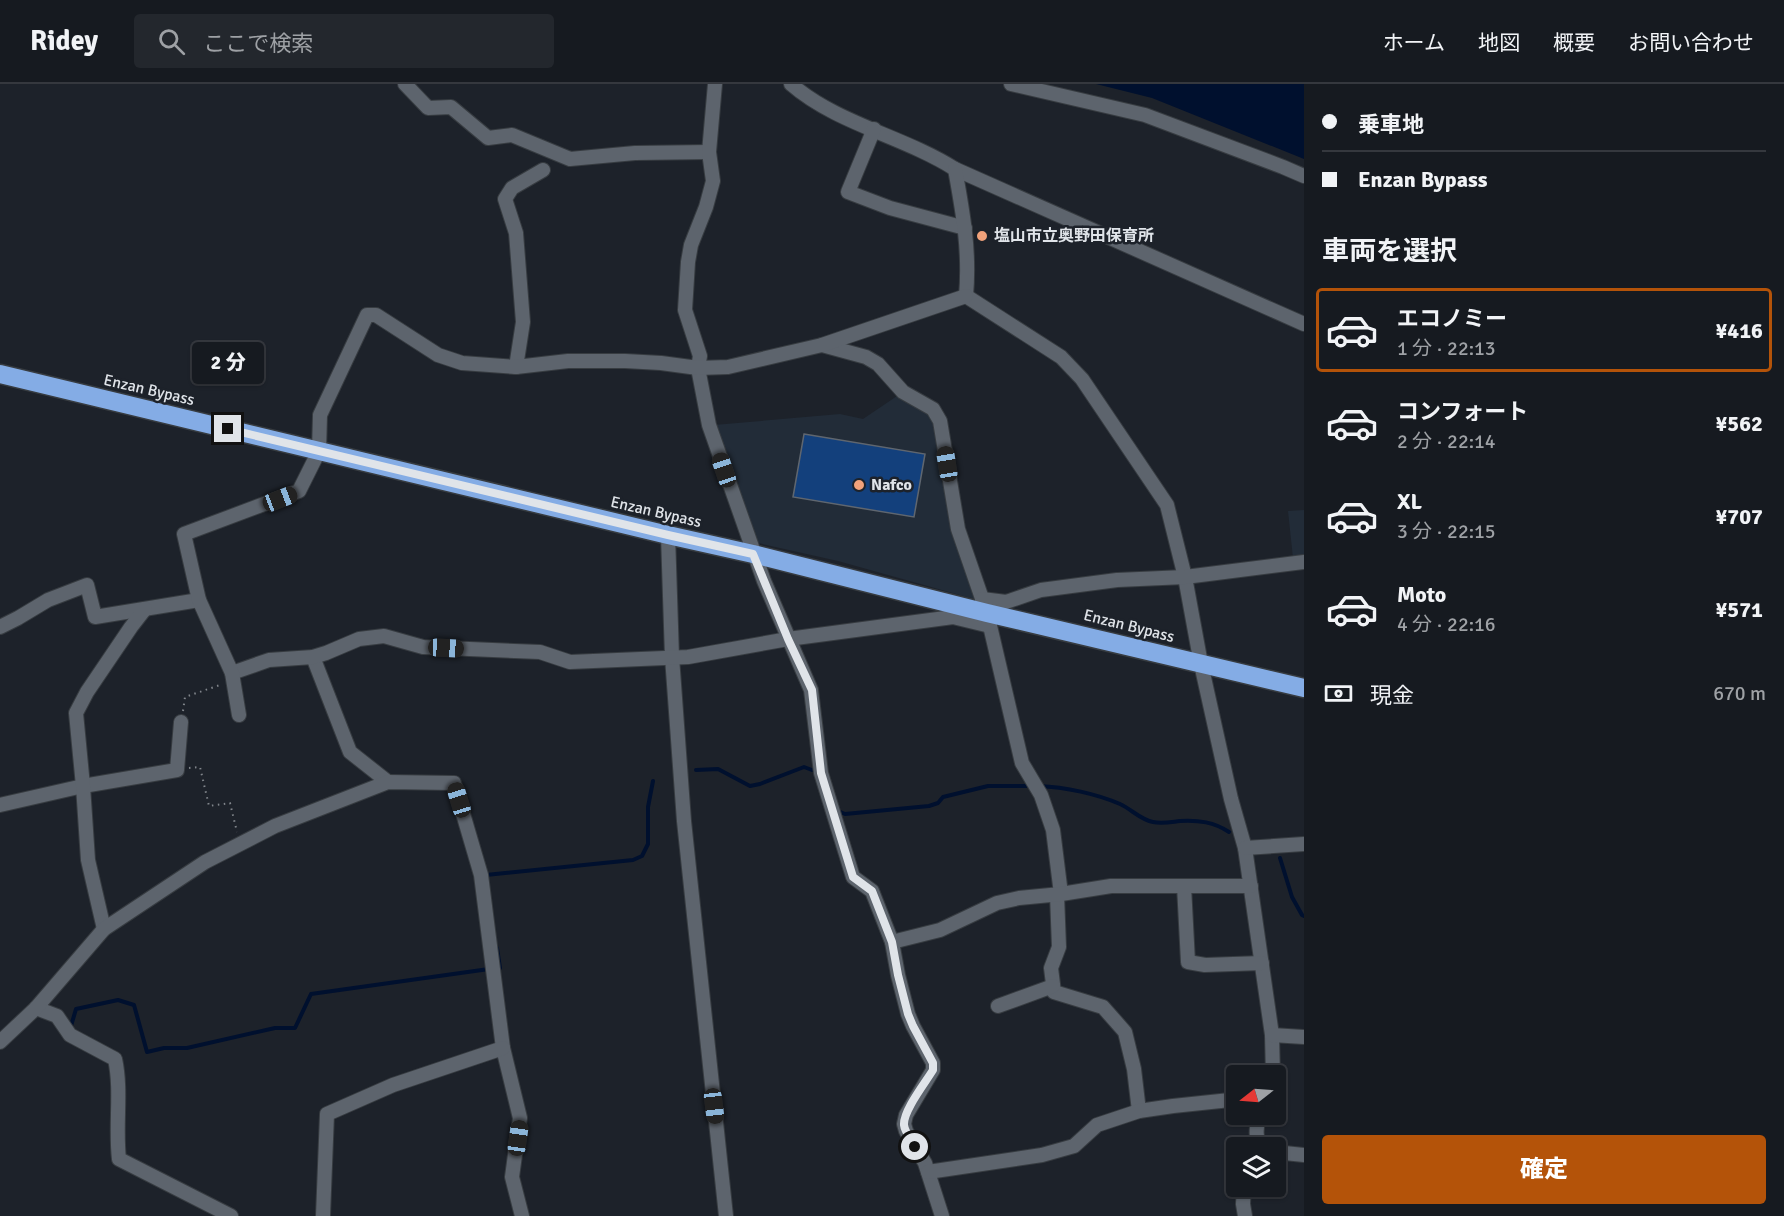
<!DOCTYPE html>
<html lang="ja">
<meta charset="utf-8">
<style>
:root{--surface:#161a20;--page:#23272d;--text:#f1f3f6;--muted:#9ea1a5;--line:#35383e;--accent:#b45309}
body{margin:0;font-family:Signika,"Noto Sans JP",sans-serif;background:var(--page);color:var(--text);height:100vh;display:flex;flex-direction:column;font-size:22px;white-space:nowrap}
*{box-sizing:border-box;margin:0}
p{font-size:20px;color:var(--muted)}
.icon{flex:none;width:33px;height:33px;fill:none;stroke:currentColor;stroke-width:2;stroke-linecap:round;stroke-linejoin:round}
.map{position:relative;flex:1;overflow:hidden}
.sheet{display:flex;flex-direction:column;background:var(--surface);width:480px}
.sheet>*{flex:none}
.banner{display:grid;align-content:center;height:132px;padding:0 18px;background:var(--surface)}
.needle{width:39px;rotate:253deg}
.fabs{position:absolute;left:1226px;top:981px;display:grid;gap:12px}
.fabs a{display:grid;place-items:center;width:60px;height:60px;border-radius:6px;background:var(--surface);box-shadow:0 2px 4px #0004,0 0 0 2px var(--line);font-size:30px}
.end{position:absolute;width:27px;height:27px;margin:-14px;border:8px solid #e0e4e9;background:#111;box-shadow:0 0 0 3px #111}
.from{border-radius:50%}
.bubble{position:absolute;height:42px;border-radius:6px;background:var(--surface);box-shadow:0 2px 4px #0004,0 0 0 2px var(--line);font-size:20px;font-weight:800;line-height:42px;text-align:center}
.car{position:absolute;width:18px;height:36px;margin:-18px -9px;border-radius:8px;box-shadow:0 0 4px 2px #0007;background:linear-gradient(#222 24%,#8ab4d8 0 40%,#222 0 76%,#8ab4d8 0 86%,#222 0)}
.banner b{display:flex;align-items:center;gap:21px;height:57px;font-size:22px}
.banner b+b{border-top:2px solid var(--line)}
.banner i{width:15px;height:15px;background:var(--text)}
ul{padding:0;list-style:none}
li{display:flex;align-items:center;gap:18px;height:84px;margin:0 12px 9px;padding:0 6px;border:3px solid transparent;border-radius:6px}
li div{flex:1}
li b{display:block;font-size:22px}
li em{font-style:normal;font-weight:800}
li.current{border-color:var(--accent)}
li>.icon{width:54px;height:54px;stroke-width:1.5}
h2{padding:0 18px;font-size:27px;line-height:72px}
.pay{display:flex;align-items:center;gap:15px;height:66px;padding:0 18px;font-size:22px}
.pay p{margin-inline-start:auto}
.cta{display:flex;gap:12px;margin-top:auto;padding:12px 18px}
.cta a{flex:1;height:69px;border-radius:6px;background:var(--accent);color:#fff;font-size:24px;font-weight:800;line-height:69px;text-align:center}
header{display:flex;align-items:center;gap:36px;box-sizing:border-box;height:84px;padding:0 30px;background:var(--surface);border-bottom:2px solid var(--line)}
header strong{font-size:28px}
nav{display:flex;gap:33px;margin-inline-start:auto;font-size:21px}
.search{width:420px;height:54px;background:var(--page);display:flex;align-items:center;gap:15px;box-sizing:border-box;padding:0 21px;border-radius:6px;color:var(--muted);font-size:22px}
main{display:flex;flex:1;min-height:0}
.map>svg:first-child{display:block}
.built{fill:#222c38}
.water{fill:#00102e}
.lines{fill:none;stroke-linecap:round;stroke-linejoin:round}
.stream{stroke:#00102e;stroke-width:4}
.building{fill:#13407c;stroke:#5f666f;stroke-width:1.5}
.minor-casing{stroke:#373c41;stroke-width:16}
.highway-casing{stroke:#373c41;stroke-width:21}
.path{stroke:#80858b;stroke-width:2;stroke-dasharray:1.5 4.5;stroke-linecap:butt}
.minor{stroke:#5d646d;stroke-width:14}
.highway{stroke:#84ace5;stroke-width:18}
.route{stroke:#e0e4e9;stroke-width:8}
.poi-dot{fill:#f1a27b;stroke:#1d222a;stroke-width:2}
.labels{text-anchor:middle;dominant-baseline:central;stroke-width:5;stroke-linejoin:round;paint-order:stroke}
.poi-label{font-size:16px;font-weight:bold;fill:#e0e4e9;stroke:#1d222a;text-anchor:start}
.street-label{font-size:16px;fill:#e0e4e9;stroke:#1d222a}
</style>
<header>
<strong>Ridey</strong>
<div class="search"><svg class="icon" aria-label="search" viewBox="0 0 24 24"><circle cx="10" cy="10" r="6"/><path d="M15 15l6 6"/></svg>ここで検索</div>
<nav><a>ホーム</a><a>地図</a><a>概要</a><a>お問い合わせ</a></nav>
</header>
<main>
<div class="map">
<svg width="1304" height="1132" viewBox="0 0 1304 1132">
<rect width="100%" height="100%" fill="#1d222a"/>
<!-- built -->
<g class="built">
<polygon points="903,308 933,325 974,515 838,477 749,457 714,341 840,330 863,335"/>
<polygon points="1304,426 1304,473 1293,474 1288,427"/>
</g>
<!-- water -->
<polygon class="water" points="1096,0 1304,0 1304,75 1152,14"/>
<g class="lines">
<!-- stream -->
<g class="stream">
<polyline points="696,686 718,685 750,702 760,700 804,683 812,686"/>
<path d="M 1039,702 C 1065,703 1097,710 1120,720 C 1131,725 1141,736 1153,738 C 1162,740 1171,738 1180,737 C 1199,736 1214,738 1229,748"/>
<polyline points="838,727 845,730 929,722 938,719 943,713 988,702 1032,702"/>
<polyline points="1280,774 1292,813 1302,831 1304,832"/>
<polyline points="486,794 486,791 633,776 642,772 648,760 648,723 653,697"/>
<polyline points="497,864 500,884"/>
<polyline points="71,942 76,925 118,916 134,921 147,968 164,964 187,964 275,944 295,944 311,910 489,885"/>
</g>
</g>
<!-- building -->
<polygon class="building" points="804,350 925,370 914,433 793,413"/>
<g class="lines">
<defs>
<g id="minor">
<polyline points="405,0 428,24 451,23 488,54 512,51 570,75 635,69 709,68"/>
<polyline points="715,0 709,68 713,97 706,123 691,161 688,178 685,226 700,272 698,284 709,341 764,497 811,606 821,689 853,793 872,807 892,858 898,891 908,930 913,942 933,979 933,986 906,1031 904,1040 906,1047 925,1079 942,1132"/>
<path d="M 791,0 C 837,40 903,52 955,85 L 1304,240"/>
<polyline points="1011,0 1145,31 1283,83 1304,92"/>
<polyline points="874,45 848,108 890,124 965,144"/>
<path d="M 955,85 C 963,129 970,167 966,212"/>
<polyline points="966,212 1061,273 1082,295 1167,421 1185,493 1201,580 1231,715 1245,764 1272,951 1273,992"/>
<polyline points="822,261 866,273 878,280 903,308 933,325 940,337 958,445 987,529 1022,679 1041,711 1053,746 1061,810"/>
<polyline points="516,283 523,238 516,149 505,115 512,104 543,86"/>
<polyline points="668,451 672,573 684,737 726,1132"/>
<polyline points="982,515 1006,518 1041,506 1117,496 1185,493 1304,478"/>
<polyline points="0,543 18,534 48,516 87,501 95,533 199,516"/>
<polyline points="313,573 350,668 388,698"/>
<polyline points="232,589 269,576 313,573 326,569 359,555 384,552 423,563 540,568 570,578 688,573 788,555 953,533 990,542"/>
<polyline points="239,631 232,589 199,516 184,450 299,407 319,367 320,331 367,231 376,231 438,271 462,279 516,283 568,277 625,277 661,279 698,284 728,283 822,261 966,212"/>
<polyline points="0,721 83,702 177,686 181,638"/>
<polyline points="1245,764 1304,760"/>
<polyline points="1184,802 1188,878 1205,881 1262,879"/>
<polyline points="1057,811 1059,863 1051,884 1054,908 1103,923 1125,948 1134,985 1139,1027"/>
<polyline points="104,845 88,776 83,702 76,629 87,608 131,543 145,525"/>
<polyline points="892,858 940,846 997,819 1019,814 1061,810 1111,802 1251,802"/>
<polyline points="998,922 1053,902"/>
<path d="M 36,924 L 57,932 L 70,951 L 115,975 C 122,1007 115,1042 119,1075 L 231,1132"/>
<polyline points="1272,951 1304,953"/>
<polyline points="0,958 36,924 104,845 205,778 275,742 388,698 454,699 481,791 503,964 520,1034 512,1093 522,1132"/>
<path d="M 1259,1030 C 1257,1042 1254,1053 1261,1064"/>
<polyline points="1275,1068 1304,1071"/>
<polyline points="928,1088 1042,1071 1074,1062 1097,1041 1139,1027 1173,1022 1230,1016 1236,1017"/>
<polyline points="1244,1102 1243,1120 1245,1132"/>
<polyline points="323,1132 327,1030 393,1001 503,964"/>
</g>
<polyline id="highway" points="0,290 668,451 753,470 987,529 1304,604"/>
</defs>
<!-- minor casing -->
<use href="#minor" class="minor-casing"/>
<!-- highway casing -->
<use href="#highway" class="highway-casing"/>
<!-- path -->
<g class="path">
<polyline points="183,627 185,613 220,601"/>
<polyline points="189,684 200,683 209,722 230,719 237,748"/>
</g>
<!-- minor -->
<use href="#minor" class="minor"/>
<!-- highway -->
<use href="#highway" class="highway"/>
</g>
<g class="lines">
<!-- route -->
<path class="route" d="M 228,345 L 668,451 L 753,470 L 788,555 L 812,606 L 821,689 L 853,793 L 872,807 L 892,858 L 898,891 L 908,930 L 913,942 L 933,979 L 933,986 C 925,999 903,1027 904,1041 C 905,1049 912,1056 915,1063"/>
</g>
<!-- markers -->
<g class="poi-dot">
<circle cx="982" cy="152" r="6"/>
<circle cx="859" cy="401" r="6"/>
</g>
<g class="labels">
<!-- poi labels -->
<g class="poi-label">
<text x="994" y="152">塩山市立奥野田保育所</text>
<text x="871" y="401">Nafco</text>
</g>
<!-- street labels -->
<g class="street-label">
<text transform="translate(149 306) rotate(13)">Enzan Bypass</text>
<text transform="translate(656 428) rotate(13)">Enzan Bypass</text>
<text transform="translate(1129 542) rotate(14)">Enzan Bypass</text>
</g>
</g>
</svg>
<div class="fabs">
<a><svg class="needle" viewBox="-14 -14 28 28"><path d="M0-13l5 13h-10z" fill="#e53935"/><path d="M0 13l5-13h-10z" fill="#9ea1a5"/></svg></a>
<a><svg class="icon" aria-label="layers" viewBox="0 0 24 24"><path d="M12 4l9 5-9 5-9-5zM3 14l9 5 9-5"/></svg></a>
</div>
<i class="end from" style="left:915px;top:1063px"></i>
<i class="end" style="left:228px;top:345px"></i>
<div class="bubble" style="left:192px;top:258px;width:72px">2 分</div>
<i class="car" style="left:947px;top:380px;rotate:351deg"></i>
<i class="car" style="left:724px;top:386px;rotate:341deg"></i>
<i class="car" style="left:280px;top:415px;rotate:69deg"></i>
<i class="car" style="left:446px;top:564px;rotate:93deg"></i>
<i class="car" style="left:459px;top:716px;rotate:343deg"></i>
<i class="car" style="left:714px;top:1022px;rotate:173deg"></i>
<i class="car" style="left:518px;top:1054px;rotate:8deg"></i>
</div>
<section class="sheet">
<div class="banner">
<b><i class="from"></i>乗車地</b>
<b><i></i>Enzan Bypass</b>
</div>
<h2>車両を選択</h2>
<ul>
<li class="current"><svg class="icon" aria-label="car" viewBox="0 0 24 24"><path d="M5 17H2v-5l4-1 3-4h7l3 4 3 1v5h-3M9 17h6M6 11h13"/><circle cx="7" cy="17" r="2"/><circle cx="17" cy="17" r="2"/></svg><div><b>エコノミー</b><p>1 分 · 22:13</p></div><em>¥416</em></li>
<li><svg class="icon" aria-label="car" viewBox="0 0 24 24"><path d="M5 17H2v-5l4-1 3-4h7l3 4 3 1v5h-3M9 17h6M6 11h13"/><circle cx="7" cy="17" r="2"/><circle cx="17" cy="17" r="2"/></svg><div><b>コンフォート</b><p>2 分 · 22:14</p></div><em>¥562</em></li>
<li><svg class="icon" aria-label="car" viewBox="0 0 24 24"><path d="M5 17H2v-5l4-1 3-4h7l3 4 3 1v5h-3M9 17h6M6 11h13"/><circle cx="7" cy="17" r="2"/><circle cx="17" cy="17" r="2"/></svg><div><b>XL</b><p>3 分 · 22:15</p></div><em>¥707</em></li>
<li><svg class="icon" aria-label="car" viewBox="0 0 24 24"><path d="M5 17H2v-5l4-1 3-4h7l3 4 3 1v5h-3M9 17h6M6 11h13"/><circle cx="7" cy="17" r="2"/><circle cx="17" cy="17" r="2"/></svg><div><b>Moto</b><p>4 分 · 22:16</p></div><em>¥571</em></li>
</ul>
<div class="pay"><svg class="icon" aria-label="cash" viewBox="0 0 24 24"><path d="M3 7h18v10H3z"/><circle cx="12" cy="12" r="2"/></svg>現金<p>670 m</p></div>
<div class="cta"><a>確定</a></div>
</section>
</main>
